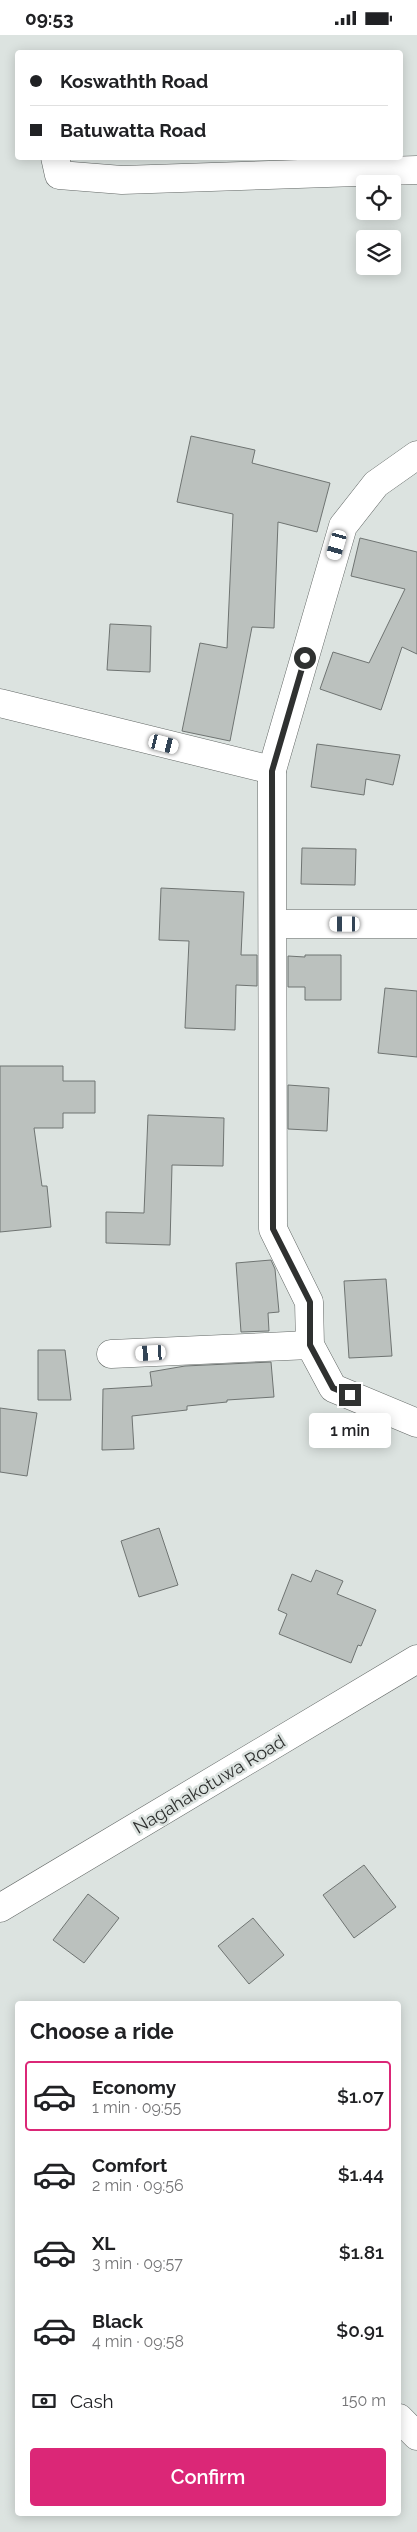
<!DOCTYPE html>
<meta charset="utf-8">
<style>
:root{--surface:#fff;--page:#f2f2f2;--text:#202124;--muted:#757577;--line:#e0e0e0;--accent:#db2777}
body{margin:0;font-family:Raleway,sans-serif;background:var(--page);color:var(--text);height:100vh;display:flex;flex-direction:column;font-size:19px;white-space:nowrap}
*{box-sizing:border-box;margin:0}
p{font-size:16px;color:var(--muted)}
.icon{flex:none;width:28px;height:28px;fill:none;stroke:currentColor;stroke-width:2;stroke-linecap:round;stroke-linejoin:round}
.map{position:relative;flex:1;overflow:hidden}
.details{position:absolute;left:15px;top:1966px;width:386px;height:515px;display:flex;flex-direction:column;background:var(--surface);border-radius:5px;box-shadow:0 2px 12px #0003}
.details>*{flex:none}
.hud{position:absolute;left:15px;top:15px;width:388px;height:110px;border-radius:5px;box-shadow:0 2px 12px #0003;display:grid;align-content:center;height:110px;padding:0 15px;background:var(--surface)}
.fabs{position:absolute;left:356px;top:140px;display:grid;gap:10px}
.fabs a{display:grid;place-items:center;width:45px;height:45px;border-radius:5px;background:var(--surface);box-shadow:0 2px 12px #0003;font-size:25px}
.end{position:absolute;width:22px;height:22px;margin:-11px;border:6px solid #2f3130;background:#fff;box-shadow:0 0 0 2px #fff}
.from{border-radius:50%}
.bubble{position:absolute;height:35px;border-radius:5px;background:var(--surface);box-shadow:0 2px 12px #0003;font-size:16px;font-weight:600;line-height:35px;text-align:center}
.car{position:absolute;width:15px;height:30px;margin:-15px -8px;border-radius:6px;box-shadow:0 0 4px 1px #0007;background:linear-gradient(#fff 24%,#345 0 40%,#fff 0 76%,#345 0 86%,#fff 0)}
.hud b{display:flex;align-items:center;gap:18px;height:48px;font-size:19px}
.hud b+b{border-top:1px solid var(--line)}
.hud i{width:12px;height:12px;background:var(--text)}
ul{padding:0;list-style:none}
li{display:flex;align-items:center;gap:15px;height:70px;margin:0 10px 8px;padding:0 5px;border:2px solid transparent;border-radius:5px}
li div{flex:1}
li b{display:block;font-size:19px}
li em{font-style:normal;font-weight:600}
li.selected{border-color:var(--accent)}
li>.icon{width:45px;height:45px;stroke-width:1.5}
h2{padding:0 15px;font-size:22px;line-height:60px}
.pay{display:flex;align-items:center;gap:12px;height:55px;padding:0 15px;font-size:19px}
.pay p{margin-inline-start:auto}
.primary-button{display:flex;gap:10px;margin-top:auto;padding:10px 15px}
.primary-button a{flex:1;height:58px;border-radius:5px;background:var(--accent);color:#fff;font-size:20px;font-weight:600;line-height:58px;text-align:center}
.status{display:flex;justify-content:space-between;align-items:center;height:35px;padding:0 25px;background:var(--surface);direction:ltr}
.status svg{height:14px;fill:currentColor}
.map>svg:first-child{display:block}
.building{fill:#bbc1be;stroke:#6f7472}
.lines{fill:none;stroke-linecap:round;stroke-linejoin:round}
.street-casing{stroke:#626765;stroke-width:29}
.street{stroke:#fff;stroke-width:28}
.route{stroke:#2f3130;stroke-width:6}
.labels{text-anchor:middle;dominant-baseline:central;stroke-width:5;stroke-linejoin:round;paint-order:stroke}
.street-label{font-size:18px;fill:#2f3130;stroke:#dce3e0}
</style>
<div class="status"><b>09:53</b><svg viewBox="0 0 49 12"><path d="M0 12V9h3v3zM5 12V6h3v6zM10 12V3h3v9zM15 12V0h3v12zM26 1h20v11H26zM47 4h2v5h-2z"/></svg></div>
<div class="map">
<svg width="417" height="2497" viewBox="0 0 417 2497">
<rect width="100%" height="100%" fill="#dce3e0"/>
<!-- building -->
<g class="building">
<polygon points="191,401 255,415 252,428 330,448 317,497 278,487 274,593 252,592 230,706 182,696 200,608 227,613 233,479 177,467"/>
<polygon points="360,503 417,517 417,619 402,612 381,675 320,654 333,617 369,628 405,554 351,541"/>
<polygon points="110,589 151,591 150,637 107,635"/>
<polygon points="317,709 400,720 393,750 366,744 364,760 311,752"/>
<polygon points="302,813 356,814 355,850 301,849"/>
<polygon points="161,853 244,857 241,920 257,920 257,951 236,950 235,995 185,993 189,906 159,905"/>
<polygon points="305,920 341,920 341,965 305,965 305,952 288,952 288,921 305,922"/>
<polygon points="385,953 417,956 417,1022 378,1018"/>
<polygon points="0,1031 63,1031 63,1046 95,1046 95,1078 63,1078 63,1093 34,1093 42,1151 47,1151 51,1192 0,1197"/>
<polygon points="288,1050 329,1053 327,1096 288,1094"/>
<polygon points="148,1080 224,1083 223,1131 172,1130 170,1210 106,1208 106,1177 144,1178"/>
<polygon points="271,1225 275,1234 279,1277 268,1278 269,1296 241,1297 236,1228"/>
<polygon points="386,1244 392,1321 349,1323 344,1246"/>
<polygon points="38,1315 65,1315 71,1365 38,1365"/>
<polygon points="271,1327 274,1362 227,1365 227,1367 187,1371 187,1375 132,1381 134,1414 102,1415 103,1354 152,1351 150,1337 185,1331"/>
<polygon points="0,1373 37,1378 27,1441 0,1437"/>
<polygon points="159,1493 178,1550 139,1562 121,1506"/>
<polygon points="316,1535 343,1546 337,1559 376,1575 361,1611 358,1610 351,1628 279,1599 287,1579 278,1575 292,1539 311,1547"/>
<polygon points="364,1830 396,1872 354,1903 323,1860"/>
<polygon points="88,1859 119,1883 84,1928 53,1905"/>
<polygon points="253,1883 284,1920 249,1949 218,1911"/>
</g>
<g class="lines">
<defs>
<g id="street">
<polyline points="55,122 59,140 122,145 417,135"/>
<polyline points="417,420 376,449 343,491 272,735 272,763 273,1194 309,1267 310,1310 333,1353 417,1388"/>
<polyline points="0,668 272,735"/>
<polyline points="273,889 417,889"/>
<polyline points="111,1319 310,1310"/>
<polyline points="0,1873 417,1624"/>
<polyline points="399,2383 417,2401"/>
</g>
</defs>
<!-- street casing -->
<use href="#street" class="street-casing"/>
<!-- street -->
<use href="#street" class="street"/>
</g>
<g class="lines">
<!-- route -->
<polyline class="route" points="305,623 272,736 273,1194 310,1267 310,1310 333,1353 350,1360"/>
</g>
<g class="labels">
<!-- street labels -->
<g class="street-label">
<text transform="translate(209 1749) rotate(-31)">Nagahakotuwa Road</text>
</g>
</g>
</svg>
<div class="fabs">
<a><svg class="icon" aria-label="locate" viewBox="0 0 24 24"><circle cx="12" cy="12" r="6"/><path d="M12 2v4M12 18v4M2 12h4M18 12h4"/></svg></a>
<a><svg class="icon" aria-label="layers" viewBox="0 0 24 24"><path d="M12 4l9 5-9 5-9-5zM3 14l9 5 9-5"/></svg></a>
</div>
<i class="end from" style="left:305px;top:623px"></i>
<i class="end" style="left:350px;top:1360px"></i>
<div class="bubble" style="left:309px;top:1378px;width:82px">1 min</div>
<i class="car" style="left:337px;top:510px;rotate:196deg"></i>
<i class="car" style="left:164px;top:709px;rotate:104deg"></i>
<i class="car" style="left:345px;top:889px;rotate:270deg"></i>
<i class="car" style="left:151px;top:1318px;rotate:267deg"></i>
<div class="hud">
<b><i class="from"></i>Koswathth Road</b>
<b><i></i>Batuwatta Road</b>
</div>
<section class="details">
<h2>Choose a ride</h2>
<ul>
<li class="selected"><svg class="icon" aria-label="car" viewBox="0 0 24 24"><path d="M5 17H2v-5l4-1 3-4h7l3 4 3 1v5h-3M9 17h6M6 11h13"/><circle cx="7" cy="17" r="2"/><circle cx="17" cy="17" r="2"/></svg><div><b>Economy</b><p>1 min · 09:55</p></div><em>$1.07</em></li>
<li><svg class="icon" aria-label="car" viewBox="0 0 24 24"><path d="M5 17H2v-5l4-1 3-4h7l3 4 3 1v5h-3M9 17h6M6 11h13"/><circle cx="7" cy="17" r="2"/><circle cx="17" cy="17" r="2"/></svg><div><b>Comfort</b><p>2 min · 09:56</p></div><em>$1.44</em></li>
<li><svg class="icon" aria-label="car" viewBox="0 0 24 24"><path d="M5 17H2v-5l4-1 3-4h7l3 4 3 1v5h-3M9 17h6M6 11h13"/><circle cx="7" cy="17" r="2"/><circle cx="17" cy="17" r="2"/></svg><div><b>XL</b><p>3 min · 09:57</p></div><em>$1.81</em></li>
<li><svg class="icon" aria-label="car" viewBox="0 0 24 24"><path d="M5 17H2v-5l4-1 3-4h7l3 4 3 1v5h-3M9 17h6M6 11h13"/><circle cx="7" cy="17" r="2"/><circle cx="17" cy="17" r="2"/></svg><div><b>Black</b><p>4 min · 09:58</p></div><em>$0.91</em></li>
</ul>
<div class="pay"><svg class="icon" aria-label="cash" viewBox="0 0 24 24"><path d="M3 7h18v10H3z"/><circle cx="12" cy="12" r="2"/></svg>Cash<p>150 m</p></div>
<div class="primary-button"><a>Confirm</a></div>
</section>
</div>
